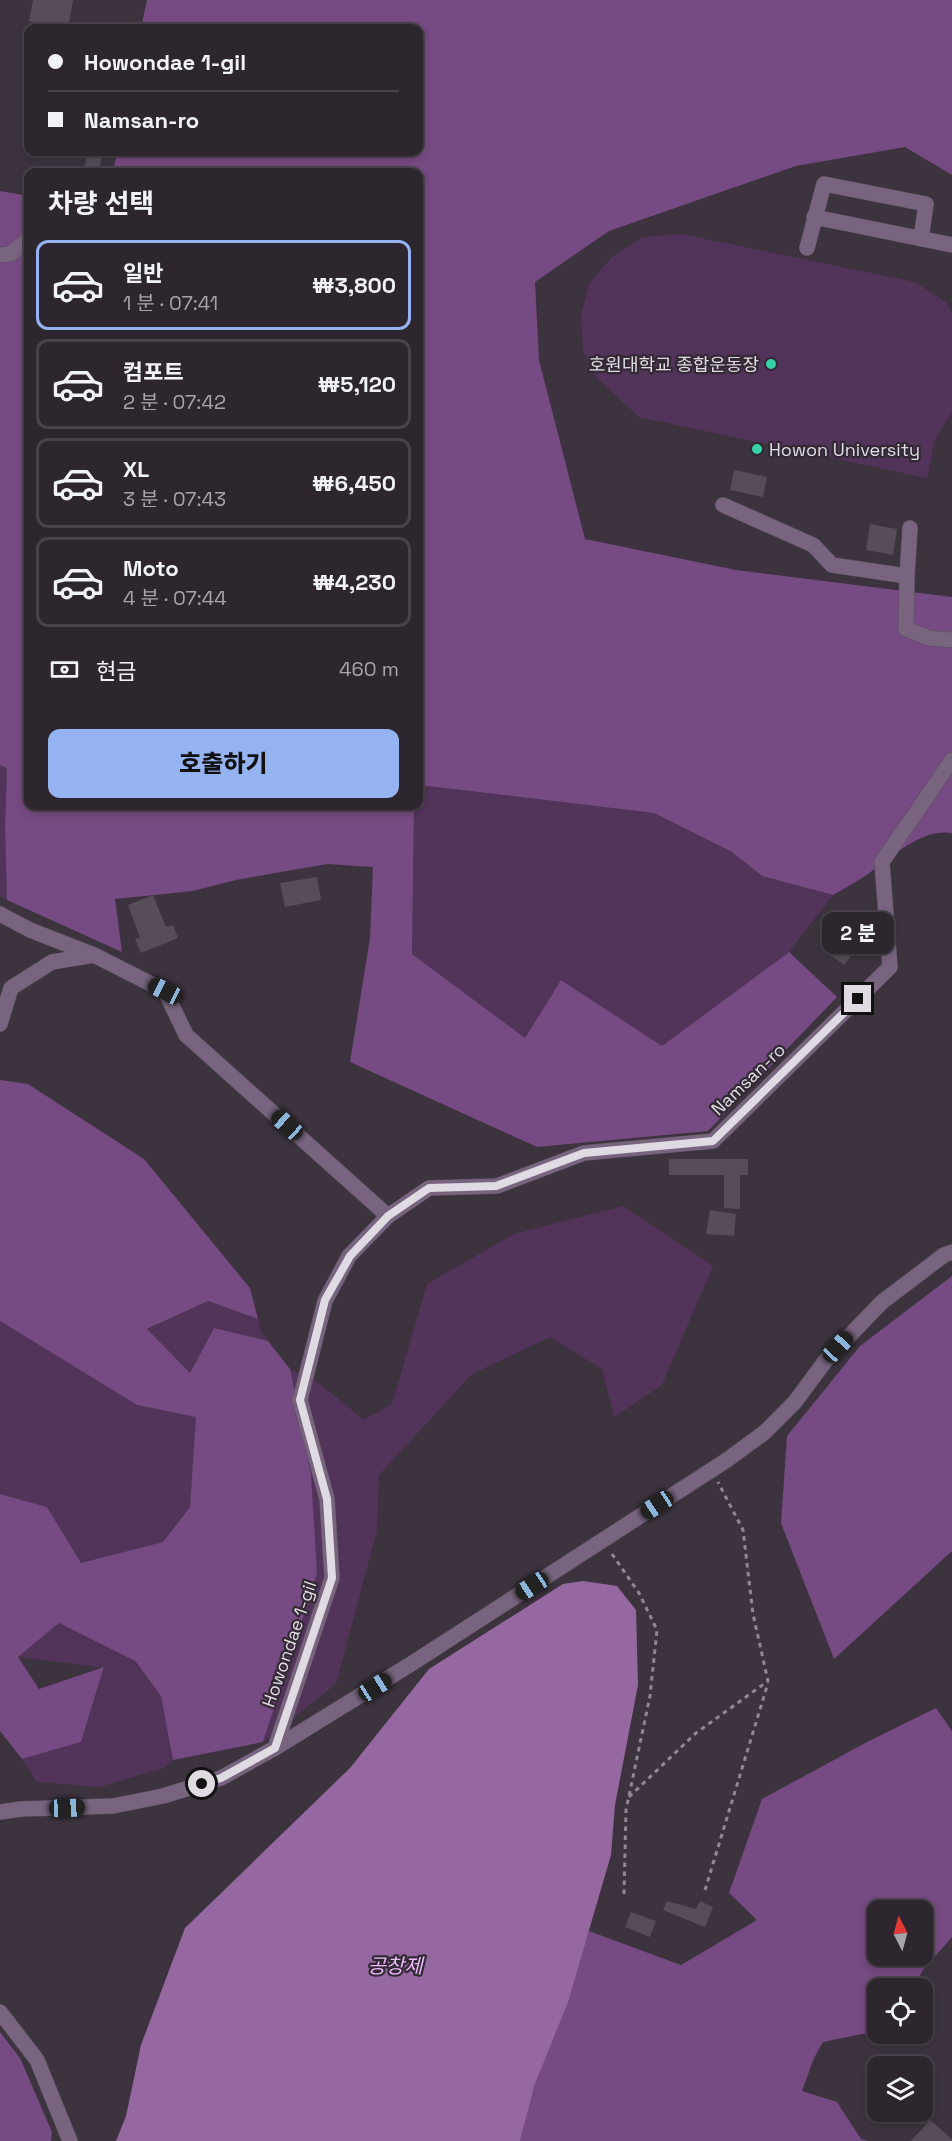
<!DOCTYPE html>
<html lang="ko">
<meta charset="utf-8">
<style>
:root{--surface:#2d262e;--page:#352e36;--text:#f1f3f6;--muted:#a7a5aa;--line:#48434a;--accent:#95b2f1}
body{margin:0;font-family:"Space Grotesk","Noto Sans KR",sans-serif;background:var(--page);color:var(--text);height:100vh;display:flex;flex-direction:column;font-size:22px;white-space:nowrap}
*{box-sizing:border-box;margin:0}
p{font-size:20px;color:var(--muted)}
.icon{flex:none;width:33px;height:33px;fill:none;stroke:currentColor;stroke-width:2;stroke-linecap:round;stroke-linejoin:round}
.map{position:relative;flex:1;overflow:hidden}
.sheet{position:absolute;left:24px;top:168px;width:399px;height:642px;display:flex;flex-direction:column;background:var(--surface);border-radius:12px;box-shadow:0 3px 9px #0003,0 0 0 2px var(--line)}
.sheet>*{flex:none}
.banner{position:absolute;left:24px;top:24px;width:399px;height:132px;border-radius:12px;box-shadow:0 3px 9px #0003,0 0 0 2px var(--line);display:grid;align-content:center;height:132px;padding:0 24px;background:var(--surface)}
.needle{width:39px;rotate:354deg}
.fabs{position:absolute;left:867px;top:1900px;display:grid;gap:12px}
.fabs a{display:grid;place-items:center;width:66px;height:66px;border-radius:12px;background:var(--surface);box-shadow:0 3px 9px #0003,0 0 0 2px var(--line);font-size:30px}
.end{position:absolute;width:27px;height:27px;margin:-14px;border:8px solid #e0dbe2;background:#111;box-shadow:0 0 0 3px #111}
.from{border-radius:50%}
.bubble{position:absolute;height:42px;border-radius:12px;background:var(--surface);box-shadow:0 3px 9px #0003,0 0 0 2px var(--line);font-size:20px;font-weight:800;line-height:42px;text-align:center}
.car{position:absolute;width:18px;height:36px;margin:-18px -9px;border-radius:8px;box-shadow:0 0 4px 2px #0007;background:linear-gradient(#222 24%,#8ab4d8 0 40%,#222 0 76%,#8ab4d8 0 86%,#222 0)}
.banner b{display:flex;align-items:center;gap:21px;height:57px;font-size:22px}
.banner b+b{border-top:2px solid var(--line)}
.banner i{width:15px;height:15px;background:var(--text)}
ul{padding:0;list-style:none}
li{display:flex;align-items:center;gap:18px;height:90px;margin:0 12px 9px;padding:0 12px;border:3px solid var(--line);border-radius:12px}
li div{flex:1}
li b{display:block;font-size:22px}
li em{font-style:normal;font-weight:800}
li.on{border-color:var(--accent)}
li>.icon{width:54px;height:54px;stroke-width:1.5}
h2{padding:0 24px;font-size:27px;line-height:72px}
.pay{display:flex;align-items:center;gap:15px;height:66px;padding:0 24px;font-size:22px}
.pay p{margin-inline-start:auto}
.action{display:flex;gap:12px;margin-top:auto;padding:12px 24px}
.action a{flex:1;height:69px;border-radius:12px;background:var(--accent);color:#111;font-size:24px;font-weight:800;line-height:69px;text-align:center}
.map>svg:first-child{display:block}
.green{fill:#52345a}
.forest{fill:#764a82;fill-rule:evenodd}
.water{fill:#9668a2}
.building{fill:#564d59}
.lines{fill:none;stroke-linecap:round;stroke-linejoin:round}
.minor-casing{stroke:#5a515c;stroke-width:16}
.path{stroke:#908992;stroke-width:3;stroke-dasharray:4.5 4.5;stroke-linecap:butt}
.minor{stroke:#78647e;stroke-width:15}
.route{stroke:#e0dbe2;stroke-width:8}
.poi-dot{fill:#35d4a7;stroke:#322934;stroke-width:2}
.labels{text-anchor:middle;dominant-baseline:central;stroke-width:4.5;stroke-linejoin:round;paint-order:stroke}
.poi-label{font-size:18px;fill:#e0dbe2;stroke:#322934;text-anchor:end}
.street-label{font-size:18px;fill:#e0dbe2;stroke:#322934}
.water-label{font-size:20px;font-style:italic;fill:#edbafc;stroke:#322934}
</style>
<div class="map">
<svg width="952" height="2141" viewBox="0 0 952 2141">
<rect width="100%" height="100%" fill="#3c333e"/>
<!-- green -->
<g class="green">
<polygon points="681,234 915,282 947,303 952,314 952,412 935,439 927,478 639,417 596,377 583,351 581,314 590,282 612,257 643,237"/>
<polygon points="0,765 7,767 5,826 7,900 0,896"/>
<polygon points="419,785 654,813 732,852 762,876 833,895 789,952 662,1046 561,980 525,1038 412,954 414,806 418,806"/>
<polygon points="623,1206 713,1266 662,1385 614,1417 602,1369 550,1337 472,1374 379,1475 377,1530 336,1684 263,1742 317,1573 290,1369 315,1380 364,1420 392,1404 427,1284 514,1234"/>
<polygon points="208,1301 258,1319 261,1332 268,1341 214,1328 190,1373 147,1330"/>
<polygon points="0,1321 137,1405 197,1417 190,1507 163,1542 81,1563 47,1507 0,1494"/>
<polygon points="59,1623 134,1661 161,1696 173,1760 164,1768 99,1787 37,1782 22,1759 81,1742 104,1668 18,1657"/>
</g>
<!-- forest -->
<g class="forest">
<path d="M 147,0 L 952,0 L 952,175 L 905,147 L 796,166 L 609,231 L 535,282 L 539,360 L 585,539 L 736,570 L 952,597 L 952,833 C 919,828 888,861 862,878 C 853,884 843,889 833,895 L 762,876 L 732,852 L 654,813 L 419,785 L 418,172 L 113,172 L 117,152 L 418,152 L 418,28 L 141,28 Z"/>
<polygon points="0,191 28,196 28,806 414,806 412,954 525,1038 561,980 662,1046 789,952 837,997 708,1131 537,1147 350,1062 370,938 373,867 327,864 236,880 193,891 115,899 122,952 7,900 5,826 7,768 0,765"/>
<polygon points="0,1080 28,1084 144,1159 250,1288 258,1319 208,1301 147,1329 190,1373 214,1328 268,1341 290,1369 311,1475 317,1573 263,1742 173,1760 161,1696 135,1661 59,1623 18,1657 39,1689 104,1667 81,1742 22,1759 0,1731 0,1494 47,1507 81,1563 163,1542 190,1507 196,1417 137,1405 0,1321"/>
<polygon points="952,1276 952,1551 834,1659 781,1523 787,1436 860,1346"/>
<path d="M 936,1708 L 952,1731 L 952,1937 L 923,1970 L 913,1989 L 878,1989 L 877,2031 L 823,2042 L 814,2058 L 802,2091 L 837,2102 L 861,2139 L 868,2141 L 520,2141 L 535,2084 L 589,1931 L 681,1965 L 757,1920 L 729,1893 L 762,1799 L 867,1742 ZM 878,1911 L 922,1911 L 922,1956 L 878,1956 Z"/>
<polygon points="0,2032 20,2058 52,2132 51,2141 0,2141"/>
</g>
<!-- water -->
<polygon class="water" points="583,1581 617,1586 636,1610 638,1685 615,1805 611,1855 568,2002 535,2084 520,2141 116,2141 126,2116 141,2045 185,1928 350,1768 429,1669 563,1584"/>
<!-- building -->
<g class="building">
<polygon points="33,0 73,0 68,28 29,21"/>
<polygon points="87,152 102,152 99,172 84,172"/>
<polygon points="734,470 767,477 763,497 730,490"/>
<polygon points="870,524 897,529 893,555 866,550"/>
<polygon points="317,877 321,900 285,907 280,883"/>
<polygon points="153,895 166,927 173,925 178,938 141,953 135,939 140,937 128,905"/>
<polygon points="846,914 869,932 844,965 821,948"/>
<polygon points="669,1159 748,1159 748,1175 740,1175 740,1209 724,1208 724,1175 669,1175"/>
<polygon points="710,1210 736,1214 734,1236 706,1234"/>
<polygon points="667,1901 696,1909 700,1901 713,1907 705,1927 663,1910"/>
<polygon points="631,1912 656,1921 650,1937 625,1927"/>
<polygon points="930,2120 952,2139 952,2141 911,2141"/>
</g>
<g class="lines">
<defs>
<g id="minor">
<polyline points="814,217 952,245"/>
<polyline points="807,248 824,184 926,204 921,239"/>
<polyline points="0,255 10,254 28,240"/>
<polyline points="723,505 813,545 832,565 907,576 906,629 929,638 952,640"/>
<polyline points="907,576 910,528"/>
<polyline points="0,914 30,930 94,955 165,991 186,1035 388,1216"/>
<polyline points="0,1024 11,988 52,962 94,955"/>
<polyline points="275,1748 332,1578 327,1499 300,1400 325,1301 349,1256 388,1216 429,1188 497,1186 584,1153 713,1141 890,967 882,862 952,760"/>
<polyline points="0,1812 21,1809 113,1806 163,1796 221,1778 275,1748 411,1664 727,1460 765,1432 795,1402 826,1360 882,1302 944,1255 952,1252"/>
<polyline points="0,2012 37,2060 70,2141"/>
</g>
</defs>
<!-- minor casing -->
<use href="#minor" class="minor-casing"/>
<!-- path -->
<g class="path">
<polyline points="612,1554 639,1593 657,1630 650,1696 626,1810 624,1895"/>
<polyline points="629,1797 696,1733 768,1681 753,1614 743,1530 718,1482"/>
<polyline points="705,1890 768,1683"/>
</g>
<!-- minor -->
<use href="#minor" class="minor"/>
</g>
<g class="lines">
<!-- route -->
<polyline class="route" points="202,1784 221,1778 275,1748 332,1578 327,1499 300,1400 325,1300 350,1256 388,1216 429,1188 496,1186 584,1153 713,1141 858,999"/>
</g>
<!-- markers -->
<g class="poi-dot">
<circle cx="771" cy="364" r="6"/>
<circle cx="757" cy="449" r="6"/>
</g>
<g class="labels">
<!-- poi labels -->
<g class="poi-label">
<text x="759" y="364">호원대학교 종합운동장</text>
<text x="769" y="449" text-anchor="start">Howon University</text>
</g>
<!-- street labels -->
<g class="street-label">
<text transform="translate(748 1079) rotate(-44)">Namsan-ro</text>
<text transform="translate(289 1644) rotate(-71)">Howondae 1-gil</text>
</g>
<!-- water labels -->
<g class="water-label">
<text x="395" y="1966">공창제</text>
</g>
</g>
</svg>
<div class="fabs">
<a><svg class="needle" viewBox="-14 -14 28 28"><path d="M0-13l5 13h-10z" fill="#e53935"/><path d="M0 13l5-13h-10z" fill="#a7a5aa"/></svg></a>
<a><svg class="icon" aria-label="locate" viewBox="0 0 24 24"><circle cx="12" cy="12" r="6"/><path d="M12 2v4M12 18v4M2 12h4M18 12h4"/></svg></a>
<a><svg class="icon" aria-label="layers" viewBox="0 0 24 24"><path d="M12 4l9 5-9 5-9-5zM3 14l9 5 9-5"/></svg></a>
</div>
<i class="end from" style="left:202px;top:1784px"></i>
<i class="end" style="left:858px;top:999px"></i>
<div class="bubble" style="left:822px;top:912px;width:72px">2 분</div>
<i class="car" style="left:165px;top:991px;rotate:297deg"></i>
<i class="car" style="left:287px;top:1125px;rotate:312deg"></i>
<i class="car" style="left:838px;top:1347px;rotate:43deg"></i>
<i class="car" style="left:657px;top:1505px;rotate:237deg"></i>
<i class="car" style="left:532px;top:1586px;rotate:237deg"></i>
<i class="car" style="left:375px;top:1687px;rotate:58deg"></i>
<i class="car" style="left:67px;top:1808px;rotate:88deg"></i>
<div class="banner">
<b><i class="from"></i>Howondae 1-gil</b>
<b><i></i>Namsan-ro</b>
</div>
<section class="sheet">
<h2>차량 선택</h2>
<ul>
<li class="on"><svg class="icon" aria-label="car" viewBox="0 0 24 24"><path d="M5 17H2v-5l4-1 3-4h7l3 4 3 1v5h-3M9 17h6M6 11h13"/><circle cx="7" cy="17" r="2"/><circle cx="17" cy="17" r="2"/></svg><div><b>일반</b><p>1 분 · 07:41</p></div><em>₩3,800</em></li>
<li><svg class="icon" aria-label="car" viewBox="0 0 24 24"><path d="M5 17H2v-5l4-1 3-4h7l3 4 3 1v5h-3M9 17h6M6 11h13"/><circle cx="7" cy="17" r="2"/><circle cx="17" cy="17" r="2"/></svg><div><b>컴포트</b><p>2 분 · 07:42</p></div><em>₩5,120</em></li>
<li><svg class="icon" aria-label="car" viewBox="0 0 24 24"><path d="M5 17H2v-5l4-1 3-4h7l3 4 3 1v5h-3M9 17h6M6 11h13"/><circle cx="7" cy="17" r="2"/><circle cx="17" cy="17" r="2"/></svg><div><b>XL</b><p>3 분 · 07:43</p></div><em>₩6,450</em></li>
<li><svg class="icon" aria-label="car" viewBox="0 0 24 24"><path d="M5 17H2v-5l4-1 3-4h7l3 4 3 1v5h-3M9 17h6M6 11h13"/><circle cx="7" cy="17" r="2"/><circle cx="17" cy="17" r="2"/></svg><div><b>Moto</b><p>4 분 · 07:44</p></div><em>₩4,230</em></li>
</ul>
<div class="pay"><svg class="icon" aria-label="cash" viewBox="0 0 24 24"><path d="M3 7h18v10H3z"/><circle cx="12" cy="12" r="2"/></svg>현금<p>460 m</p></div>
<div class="action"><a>호출하기</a></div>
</section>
</div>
